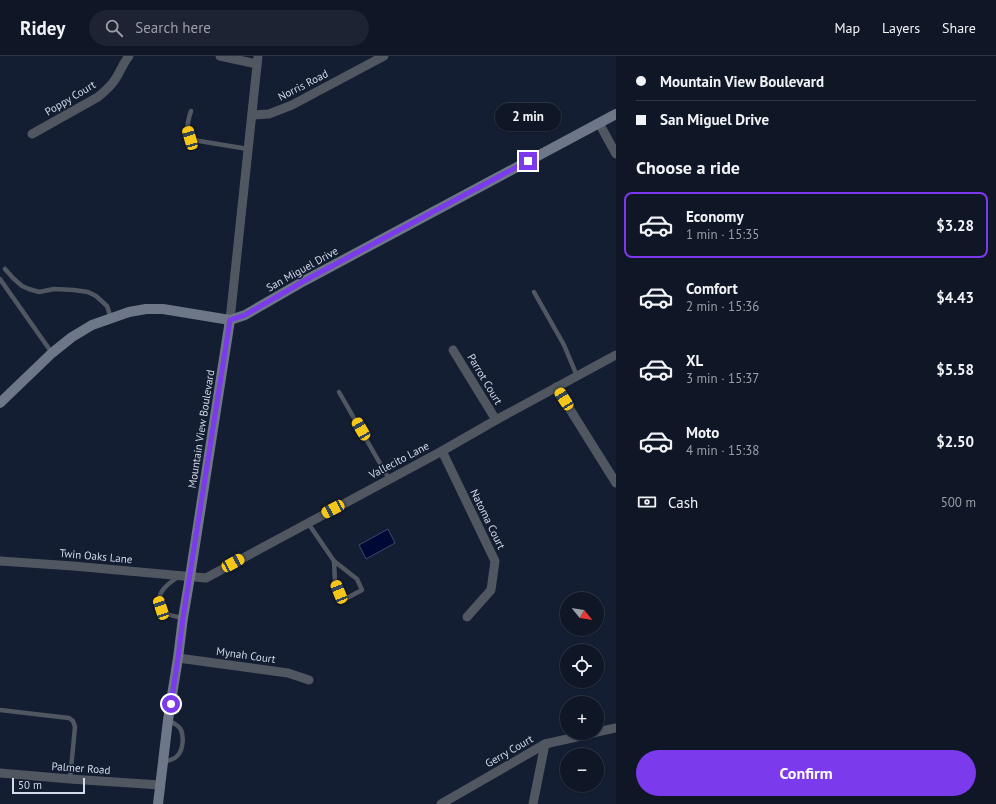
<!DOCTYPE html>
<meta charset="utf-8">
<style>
:root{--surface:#0f1626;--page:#1d2332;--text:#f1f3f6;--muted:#9b9fa7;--line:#2f3543;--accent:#7c3aed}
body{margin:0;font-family:"PT Sans",sans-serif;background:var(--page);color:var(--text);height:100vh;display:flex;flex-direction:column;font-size:15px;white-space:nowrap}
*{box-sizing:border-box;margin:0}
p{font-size:13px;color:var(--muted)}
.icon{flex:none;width:22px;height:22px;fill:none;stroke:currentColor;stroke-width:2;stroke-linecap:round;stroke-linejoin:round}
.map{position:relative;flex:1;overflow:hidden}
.side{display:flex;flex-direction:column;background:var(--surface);width:380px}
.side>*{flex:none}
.top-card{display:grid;align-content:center;height:88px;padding:0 20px;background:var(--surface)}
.needle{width:26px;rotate:120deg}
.controls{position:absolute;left:560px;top:536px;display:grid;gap:8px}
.controls a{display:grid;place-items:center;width:44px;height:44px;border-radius:50%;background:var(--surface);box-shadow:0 1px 3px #0004,0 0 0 1px var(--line);font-size:20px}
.scale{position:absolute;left:12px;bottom:10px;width:73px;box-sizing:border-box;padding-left:4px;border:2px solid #d3dae8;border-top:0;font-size:11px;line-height:14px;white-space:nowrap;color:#d3dae8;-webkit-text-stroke:3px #141e32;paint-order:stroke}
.end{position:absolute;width:18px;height:18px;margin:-9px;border:5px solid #7c3aed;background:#fff;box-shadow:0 0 0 2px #fff}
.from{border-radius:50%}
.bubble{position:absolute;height:28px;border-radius:14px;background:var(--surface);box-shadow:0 1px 3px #0004,0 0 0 1px var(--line);font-size:13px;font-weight:600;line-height:28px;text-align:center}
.car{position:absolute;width:12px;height:24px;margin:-12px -6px;border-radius:5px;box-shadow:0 0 3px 1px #0007;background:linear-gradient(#f5c518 24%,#345 0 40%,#f5c518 0 76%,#345 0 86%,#f5c518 0)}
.top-card b{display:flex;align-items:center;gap:14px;height:38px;font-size:15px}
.top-card b+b{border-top:1px solid var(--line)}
.top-card i{width:10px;height:10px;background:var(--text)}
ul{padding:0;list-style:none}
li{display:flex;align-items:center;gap:12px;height:66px;margin:0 8px 6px;padding:0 12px;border:2px solid transparent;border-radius:8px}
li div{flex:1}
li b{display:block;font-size:15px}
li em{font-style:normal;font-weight:600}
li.on{border-color:var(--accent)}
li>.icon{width:36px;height:36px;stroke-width:1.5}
h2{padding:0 20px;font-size:18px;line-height:48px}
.pay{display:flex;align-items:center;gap:10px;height:44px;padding:0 20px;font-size:15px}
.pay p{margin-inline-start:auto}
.cta{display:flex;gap:8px;margin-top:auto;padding:8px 20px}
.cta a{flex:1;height:46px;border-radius:24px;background:var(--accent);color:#fff;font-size:16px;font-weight:600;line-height:46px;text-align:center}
header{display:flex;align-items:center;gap:24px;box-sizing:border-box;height:56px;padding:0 20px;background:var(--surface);border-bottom:1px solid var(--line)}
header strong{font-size:19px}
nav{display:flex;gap:22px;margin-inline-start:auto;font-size:14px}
.search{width:280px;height:36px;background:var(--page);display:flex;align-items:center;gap:10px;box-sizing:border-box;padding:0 14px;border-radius:22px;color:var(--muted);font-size:15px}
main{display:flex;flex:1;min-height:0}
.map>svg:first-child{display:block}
.water{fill:#000836;stroke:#3f476b}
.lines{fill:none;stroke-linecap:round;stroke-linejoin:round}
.lane{stroke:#515761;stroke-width:4.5}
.street{stroke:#515761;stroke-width:9}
.secondary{stroke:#6e7787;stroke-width:10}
.route{stroke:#7c3aed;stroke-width:5}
.labels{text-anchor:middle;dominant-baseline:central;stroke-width:3.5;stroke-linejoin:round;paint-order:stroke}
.street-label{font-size:11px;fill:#d3dae8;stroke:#141e32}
</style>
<header>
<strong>Ridey</strong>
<div class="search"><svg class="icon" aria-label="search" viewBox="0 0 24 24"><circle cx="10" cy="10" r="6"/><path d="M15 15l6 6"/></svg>Search here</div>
<nav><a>Map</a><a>Layers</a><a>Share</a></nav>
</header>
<main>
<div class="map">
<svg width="616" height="748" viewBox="0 0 616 748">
<rect width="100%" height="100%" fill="#141e32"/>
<!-- water -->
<polygon class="water" points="388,473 395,487 366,503 359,489"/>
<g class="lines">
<!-- lane -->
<g class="lane">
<path d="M 191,55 C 188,64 184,78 193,84 L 248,93"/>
<polyline points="5,213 13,222 22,230 29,233 39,236 54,233 74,234 88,236 96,240 107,250 111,262"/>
<polyline points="0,223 52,297"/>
<polyline points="534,236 564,289 577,320"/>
<polyline points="339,336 389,423"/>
<polyline points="308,467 334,505 357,523 362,534 347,542 339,536 335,526 334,505"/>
<path d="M 178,521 C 169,527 156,536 160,548 C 161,552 163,556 167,558 C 172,560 178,561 183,562"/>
<polyline points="0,654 69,662 73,665 75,671 70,723"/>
<path d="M 163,706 C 168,705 175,703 178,699 C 183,694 184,680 181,674 C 179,669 173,667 168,664"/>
</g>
<!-- street -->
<g class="street">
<polyline points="220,0 257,8"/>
<polyline points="252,59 269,58 292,49 384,0"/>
<polyline points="599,67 616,98"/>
<path d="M 32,78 L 98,41 C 104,36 110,31 114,25 C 120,17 123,7 129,0"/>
<polyline points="230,264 258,0"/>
<polyline points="453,294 496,364"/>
<polyline points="556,331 616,427"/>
<polyline points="442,395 495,505 491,534 467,561"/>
<polyline points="0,505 73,510 206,522 442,395 496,364 616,299"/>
<polyline points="178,602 288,617 309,624"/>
<polyline points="597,676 616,672"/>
<polyline points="0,717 70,723 160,729"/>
<polyline points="441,748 545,688 594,677"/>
<polyline points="533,748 545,688"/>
</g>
<!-- secondary -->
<g class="secondary">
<polyline points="0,347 52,297 72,281 92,269 129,256 146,253 163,253 230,264 245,259 304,225 616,58"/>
<polyline points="158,748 168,664 178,602 183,562 190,521 230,264"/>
</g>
</g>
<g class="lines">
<!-- route -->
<polyline class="route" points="171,648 178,602 183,562 192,505 230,264 245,259 304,225 528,105"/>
</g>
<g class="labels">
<!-- street labels -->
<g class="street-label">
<text transform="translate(303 29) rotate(-27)">Norris Road</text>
<text transform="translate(70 42) rotate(-31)">Poppy Court</text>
<text transform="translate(302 213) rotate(-29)">San Miguel Drive</text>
<text transform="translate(485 323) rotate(59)">Parrot Court</text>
<text transform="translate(201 373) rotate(-81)">Mountain View Boulevard</text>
<text transform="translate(399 404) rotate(-28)">Vallecito Lane</text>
<text transform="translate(488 463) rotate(64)">Natoma Court</text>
<text transform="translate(96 500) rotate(5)">Twin Oaks Lane</text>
<text transform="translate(246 599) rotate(8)">Mynah Court</text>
<text transform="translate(509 695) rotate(-30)">Gerry Court</text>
<text transform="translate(81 712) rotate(4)">Palmer Road</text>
</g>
</g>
</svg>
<div class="controls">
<a><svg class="needle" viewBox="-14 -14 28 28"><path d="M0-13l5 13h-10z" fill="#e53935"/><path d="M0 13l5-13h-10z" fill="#9b9fa7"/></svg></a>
<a><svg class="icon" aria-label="locate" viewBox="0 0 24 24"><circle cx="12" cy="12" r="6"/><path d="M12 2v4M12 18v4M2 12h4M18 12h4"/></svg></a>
<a>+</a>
<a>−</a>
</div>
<div class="scale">50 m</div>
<i class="end from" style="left:171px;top:648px"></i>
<i class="end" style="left:528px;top:105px"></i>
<div class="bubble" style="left:495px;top:47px;width:66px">2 min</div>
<i class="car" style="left:190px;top:82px;rotate:344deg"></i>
<i class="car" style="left:564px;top:343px;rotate:328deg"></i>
<i class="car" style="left:361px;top:373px;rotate:330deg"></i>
<i class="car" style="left:333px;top:453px;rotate:242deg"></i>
<i class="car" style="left:233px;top:507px;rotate:61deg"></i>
<i class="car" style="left:339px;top:536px;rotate:338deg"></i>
<i class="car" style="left:161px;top:552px;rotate:342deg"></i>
</div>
<section class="side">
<div class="top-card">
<b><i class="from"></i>Mountain View Boulevard</b>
<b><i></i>San Miguel Drive</b>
</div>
<h2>Choose a ride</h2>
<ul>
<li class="on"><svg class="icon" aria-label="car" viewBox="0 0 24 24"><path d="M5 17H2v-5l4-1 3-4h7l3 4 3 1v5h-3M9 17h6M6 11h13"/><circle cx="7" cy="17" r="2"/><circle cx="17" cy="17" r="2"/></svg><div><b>Economy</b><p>1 min · 15:35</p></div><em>$3.28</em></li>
<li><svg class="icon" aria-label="car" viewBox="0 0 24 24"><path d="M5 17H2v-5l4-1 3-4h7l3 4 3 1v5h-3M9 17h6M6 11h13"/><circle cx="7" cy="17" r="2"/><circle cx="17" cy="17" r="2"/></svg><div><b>Comfort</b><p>2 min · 15:36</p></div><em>$4.43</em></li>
<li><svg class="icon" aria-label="car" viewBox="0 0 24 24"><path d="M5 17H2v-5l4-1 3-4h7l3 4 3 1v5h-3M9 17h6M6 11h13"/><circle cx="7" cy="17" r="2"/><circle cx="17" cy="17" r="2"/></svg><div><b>XL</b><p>3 min · 15:37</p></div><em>$5.58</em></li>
<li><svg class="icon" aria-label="car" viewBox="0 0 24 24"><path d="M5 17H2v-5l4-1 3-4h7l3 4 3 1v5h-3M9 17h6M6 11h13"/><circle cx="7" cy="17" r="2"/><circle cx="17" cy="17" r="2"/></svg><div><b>Moto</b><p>4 min · 15:38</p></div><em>$2.50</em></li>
</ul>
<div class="pay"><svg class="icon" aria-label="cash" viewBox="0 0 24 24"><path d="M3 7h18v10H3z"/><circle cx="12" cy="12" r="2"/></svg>Cash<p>500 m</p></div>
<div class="cta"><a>Confirm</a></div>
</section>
</main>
